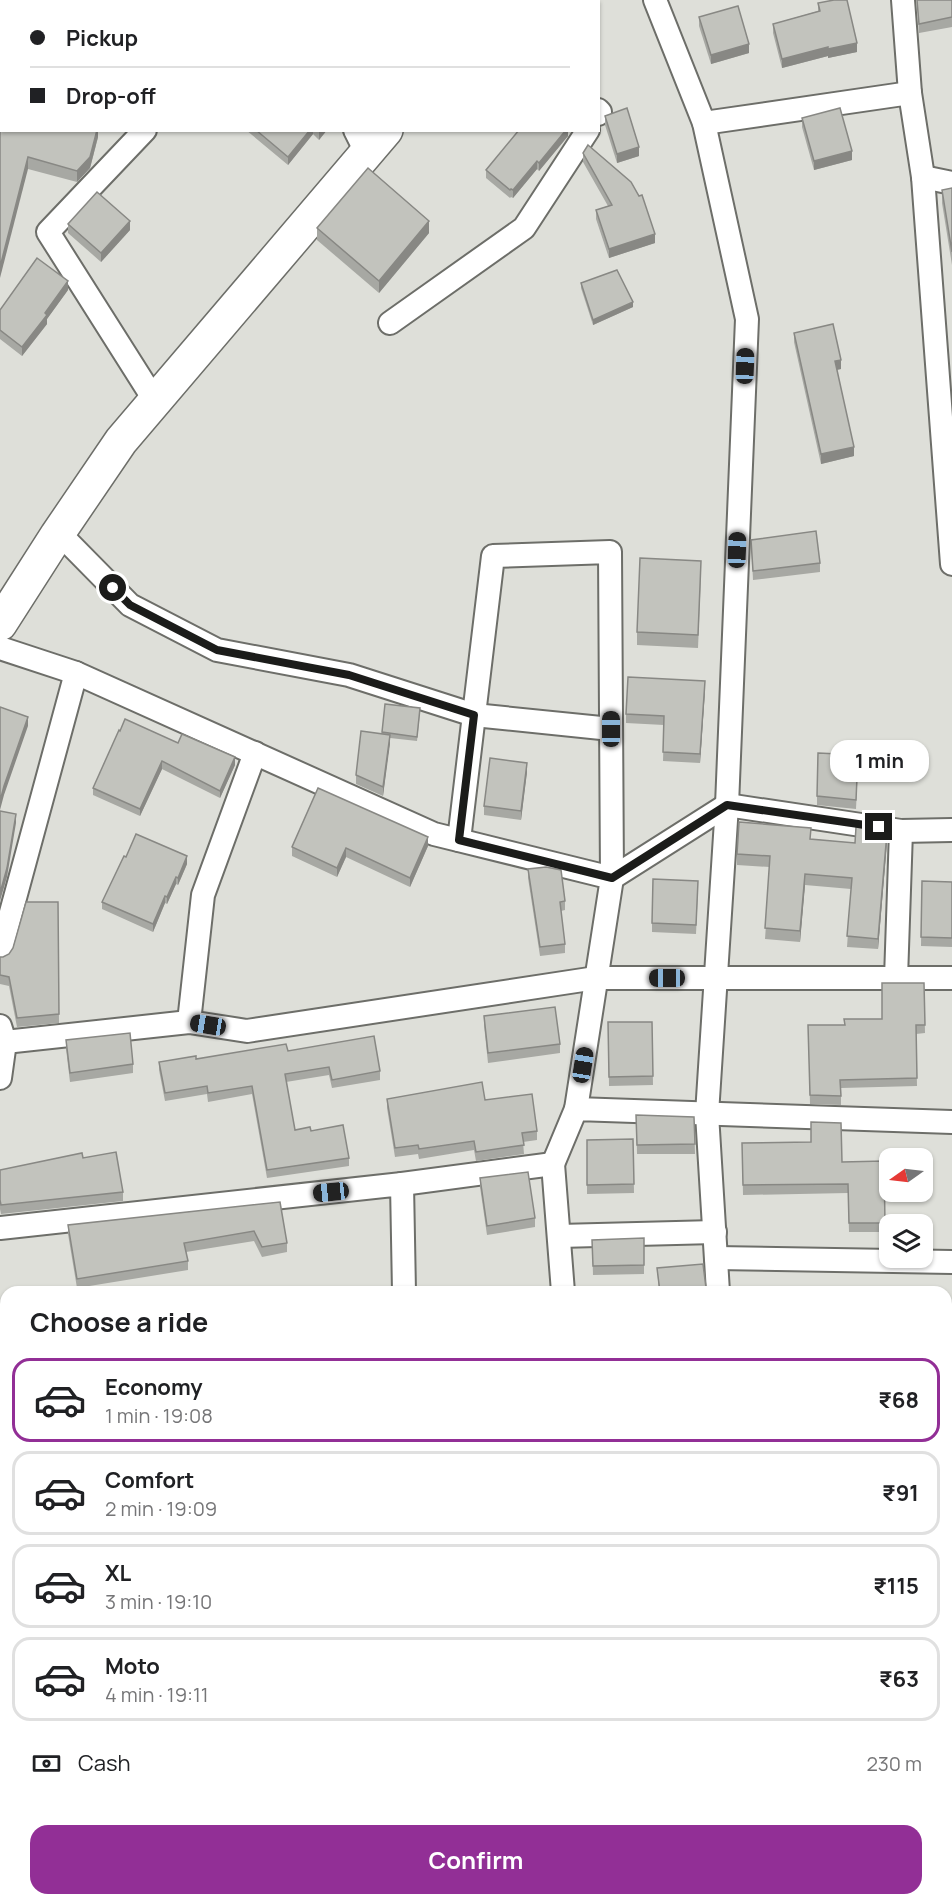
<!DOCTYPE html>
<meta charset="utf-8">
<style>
:root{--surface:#fff;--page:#f2f2f2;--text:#202124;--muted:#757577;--line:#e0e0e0;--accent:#922f96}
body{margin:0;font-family:Manrope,sans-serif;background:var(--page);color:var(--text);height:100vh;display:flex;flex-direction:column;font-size:22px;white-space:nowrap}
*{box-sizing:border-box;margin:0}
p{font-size:20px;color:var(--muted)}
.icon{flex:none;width:33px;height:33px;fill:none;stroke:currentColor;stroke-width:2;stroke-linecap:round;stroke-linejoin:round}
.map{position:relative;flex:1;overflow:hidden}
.drawer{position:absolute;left:0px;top:1286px;width:952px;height:620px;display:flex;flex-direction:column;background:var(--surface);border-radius:18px 18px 0 0;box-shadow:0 2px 4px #0004}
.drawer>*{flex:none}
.hud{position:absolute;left:0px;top:0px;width:600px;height:132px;box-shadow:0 2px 4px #0004;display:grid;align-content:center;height:132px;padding:0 30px;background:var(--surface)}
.needle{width:39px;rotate:256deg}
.tools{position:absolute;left:879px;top:1148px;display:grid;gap:12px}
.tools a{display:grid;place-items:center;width:54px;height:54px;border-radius:12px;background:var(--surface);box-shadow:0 2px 4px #0004;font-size:30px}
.end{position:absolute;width:27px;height:27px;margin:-14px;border:8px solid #1b1c1a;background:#fff;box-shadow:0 0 0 3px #fff}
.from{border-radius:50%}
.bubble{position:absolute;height:42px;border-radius:18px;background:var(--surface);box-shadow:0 2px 4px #0004;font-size:20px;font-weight:700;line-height:42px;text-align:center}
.car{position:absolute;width:18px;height:36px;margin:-18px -9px;border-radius:8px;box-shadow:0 0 4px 2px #0007;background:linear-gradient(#222 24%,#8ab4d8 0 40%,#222 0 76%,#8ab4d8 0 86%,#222 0)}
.hud b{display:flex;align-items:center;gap:21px;height:57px;font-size:22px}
.hud b+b{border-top:2px solid var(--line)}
.hud i{width:15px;height:15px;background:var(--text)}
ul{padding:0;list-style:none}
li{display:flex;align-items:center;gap:18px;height:84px;margin:0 12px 9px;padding:0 18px;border:3px solid var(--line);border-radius:18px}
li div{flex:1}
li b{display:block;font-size:22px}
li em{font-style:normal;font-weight:700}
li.selected{border-color:var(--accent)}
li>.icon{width:54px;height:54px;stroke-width:1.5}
h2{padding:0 30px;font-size:27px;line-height:72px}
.pay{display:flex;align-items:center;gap:15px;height:66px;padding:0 30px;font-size:22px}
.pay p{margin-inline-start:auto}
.button{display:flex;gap:12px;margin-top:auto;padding:12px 30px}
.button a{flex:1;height:69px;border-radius:18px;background:var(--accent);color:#fff;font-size:24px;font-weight:700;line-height:69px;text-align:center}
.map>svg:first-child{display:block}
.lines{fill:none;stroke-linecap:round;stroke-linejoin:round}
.minor-casing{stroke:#6d6e69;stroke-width:26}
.secondary-casing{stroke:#6d6e69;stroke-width:36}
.minor{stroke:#fff;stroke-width:22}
.secondary{stroke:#fff;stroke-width:33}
.wall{fill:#a7a8a3}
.shaded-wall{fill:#888884}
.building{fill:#c2c3bd;stroke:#888884;stroke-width:1.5}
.route{stroke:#1b1c1a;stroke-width:8}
</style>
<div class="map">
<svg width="952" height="1904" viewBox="0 0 952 1904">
<rect width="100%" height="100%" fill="#dedfd9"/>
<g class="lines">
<defs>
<g id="minor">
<polyline points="655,0 704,123 747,319 727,805 707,1114 718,1292"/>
<polyline points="903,0 910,93 923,177 952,564"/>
<polyline points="598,110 600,112 598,114"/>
<polyline points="704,123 910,93"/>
<polyline points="145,130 48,232 155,401"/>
<polyline points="355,130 367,154"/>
<polyline points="923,177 952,183"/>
<polyline points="390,323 524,228 588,130"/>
<polyline points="57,535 63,537 130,605 217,650 349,675 474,715 611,729"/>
<polyline points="0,648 76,673 434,834 612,878 576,1109"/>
<polyline points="459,840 493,556 610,552 612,878"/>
<polyline points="612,878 727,805 901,831 952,830"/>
<polyline points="0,953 76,673"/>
<polyline points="896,978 901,831"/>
<polyline points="189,1022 203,895 255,753"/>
<polyline points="0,1026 5,1042 0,1078"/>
<polyline points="5,1042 189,1022 247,1031 596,978 952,978"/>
<polyline points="553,1164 576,1109 952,1122"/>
<polyline points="402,1184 553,1164 563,1292"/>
<polyline points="0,1228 402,1184 404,1292"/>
<polyline points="559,1236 715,1232"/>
<polyline points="716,1258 952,1262"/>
<polyline points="946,1456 952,1456"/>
<polyline points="0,1539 6,1541"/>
<polyline points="0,1725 6,1727"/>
<polyline points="234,1899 234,1904"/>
<polyline points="447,1899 448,1904"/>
<polyline points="824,1899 843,1904"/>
</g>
<g id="secondary">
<polyline points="486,2 487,0"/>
<polyline points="0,624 57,535 121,441 386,130"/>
</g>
</defs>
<!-- minor casing -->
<use href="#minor" class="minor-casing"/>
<!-- secondary casing -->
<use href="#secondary" class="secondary-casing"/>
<!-- minor -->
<use href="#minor" class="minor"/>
<!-- secondary -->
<use href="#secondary" class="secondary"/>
</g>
<!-- wall -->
<g class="wall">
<polygon points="917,0 952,0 952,27 919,33"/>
<polygon points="818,3 857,52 828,58 828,56 782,68 773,33 773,24 818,11"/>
<polygon points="699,17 749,53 711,64 699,26"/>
<polygon points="0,77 98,130 98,137 90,168 77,182 28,169"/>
<polygon points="605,116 639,156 617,163 605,125"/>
<polygon points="802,118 852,160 814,170 802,127"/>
<polygon points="246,130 327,130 319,140 313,134 288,165"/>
<polygon points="568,130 568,136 539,171 537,169 513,198 511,197 510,198 486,178 486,170"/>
<polygon points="583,153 655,243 609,258 596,219 596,210 608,206 583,162"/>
<polygon points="952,188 952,265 942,203 942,190"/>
<polygon points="68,224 130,230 101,262 68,233"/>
<polygon points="317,228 429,233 379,293 317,240"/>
<polygon points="581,283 633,307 593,325 581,288"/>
<polygon points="68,290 47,319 47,324 22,356 0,339 0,310"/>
<polygon points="794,333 841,369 837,370 854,456 821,464 794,342"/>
<polygon points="751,540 820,563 820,572 753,580"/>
<polygon points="701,574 698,648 637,645 637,632"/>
<polygon points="705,690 700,763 663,761 664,725 626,723 626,714"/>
<polygon points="385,704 420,713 417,741 390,738 383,796 356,784 356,775 382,734"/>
<polygon points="178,743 235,765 220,798 162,769 140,816 93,795 93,788"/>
<polygon points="858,764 856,809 817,805 817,796"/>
<polygon points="527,772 521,820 484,815 484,806"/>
<polygon points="811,839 855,843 887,843 878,949 847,947 851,889 805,885 800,942 765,939 770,867 737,865 737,854"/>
<polygon points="428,846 410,887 346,857 337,877 292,856 292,847"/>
<polygon points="126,857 187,864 178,885 176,884 167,904 165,903 153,932 102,909 102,902"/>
<polygon points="528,869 565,901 565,910 561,911 565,944 565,953 540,956 528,878"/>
<polygon points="922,881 952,882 952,947 921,946"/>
<polygon points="698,890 696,934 652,932 652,923"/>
<polygon points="58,902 59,1023 17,1027 9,986 0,984 0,957 3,957 9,954"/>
<polygon points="924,983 925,1033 916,1034 917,1086 841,1088 841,1105 810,1104 808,1025 845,1025 882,1019"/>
<polygon points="484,1016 560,1044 560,1053 488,1063 484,1025"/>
<polygon points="608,1022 652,1022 653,1085 609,1086"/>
<polygon points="66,1040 133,1064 133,1073 70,1082 66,1049"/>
<polygon points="288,1051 380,1071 380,1080 332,1088 329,1075 286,1082 295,1130 311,1131 349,1158 349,1166 267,1178 252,1094 208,1102 207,1094 165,1101 159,1070 159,1062"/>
<polygon points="387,1099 485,1100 537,1131 537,1140 523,1142 524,1154 476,1161 474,1150 419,1159 418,1154 395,1157 387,1108"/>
<polygon points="636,1115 694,1117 695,1154 637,1154"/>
<polygon points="633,1139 634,1193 587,1194 587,1140"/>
<polygon points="742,1143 842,1162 884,1161 885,1232 849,1232 848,1193 743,1195"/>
<polygon points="0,1170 123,1192 123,1201 1,1214 0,1209"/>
<polygon points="480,1178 535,1218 535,1227 487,1235 480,1187"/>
<polygon points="280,1202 287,1243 287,1252 262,1257 254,1241 186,1252 188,1261 188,1270 77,1288 68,1234 68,1225"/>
<polygon points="644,1238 644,1274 593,1275 592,1240"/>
<polygon points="657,1268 706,1288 706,1292 659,1292"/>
<polygon points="0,1483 6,1484 6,1527 0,1526"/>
<polygon points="0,1544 6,1545 6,1694 0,1692"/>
<polygon points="946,1670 952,1670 952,1904 941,1904 941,1899 946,1899"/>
<polygon points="269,1899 269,1904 242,1904 242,1901"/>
</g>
<!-- shaded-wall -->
<g class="shaded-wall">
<polygon points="857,43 857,52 828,58 828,49"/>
<polygon points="749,44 749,53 711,64 711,55"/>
<polygon points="828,47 828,56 782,68 782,59"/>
<polygon points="97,130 98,130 98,137 90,168 77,182 77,171"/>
<polygon points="310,130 313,130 313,134 288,165 288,157"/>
<polygon points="320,130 327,130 319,140 319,131"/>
<polygon points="566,130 568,130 568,136 539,171 539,163"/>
<polygon points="639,147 639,156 617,163 617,154"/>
<polygon points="852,151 852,160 814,170 814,161"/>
<polygon points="28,157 28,169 0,278 0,267"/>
<polygon points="537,161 537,169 513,198 513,190"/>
<polygon points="130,221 130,230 101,262 101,253"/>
<polygon points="429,221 429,233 379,293 379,281"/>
<polygon points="655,234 655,243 609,258 609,249"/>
<polygon points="68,281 68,290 47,319 47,324 22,356 22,347 45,313"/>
<polygon points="633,302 633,307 593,325 593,320"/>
<polygon points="841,360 841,369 835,370 835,361"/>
<polygon points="854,447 854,456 821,464 821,454"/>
<polygon points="705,681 705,690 700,763 700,754"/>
<polygon points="28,717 28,726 4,795 0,810 0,801 4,786"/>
<polygon points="390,735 390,744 383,796 383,787"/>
<polygon points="235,757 235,765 220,798 220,791"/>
<polygon points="162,761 162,769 140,816 140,809"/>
<polygon points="527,763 527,772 521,820 521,811"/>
<polygon points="16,814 16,823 7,877 0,901 0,893"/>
<polygon points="887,832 887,843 878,949 878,939"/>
<polygon points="428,837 428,846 410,887 410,878"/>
<polygon points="346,848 346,857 337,877 337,868"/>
<polygon points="187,856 187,864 178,885 178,878"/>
<polygon points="805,874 805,885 800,942 800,931"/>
<polygon points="176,877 176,884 167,904 167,897"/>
<polygon points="165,896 165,903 153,932 153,924"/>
</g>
<!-- building -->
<g class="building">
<polygon points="48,0 98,0 98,2 47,2"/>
<polygon points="182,0 227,0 226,2 181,2"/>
<polygon points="349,0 415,0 415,2 348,2"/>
<polygon points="834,0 847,0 857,43 828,49 828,47 782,59 773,24 820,11 818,3"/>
<polygon points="917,0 952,0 952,17 919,24"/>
<polygon points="738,6 749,44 711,55 699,17"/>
<polygon points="0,77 2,78 2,130 97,130 90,157 77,171 28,157 0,267"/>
<polygon points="627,108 639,147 617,154 605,116"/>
<polygon points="840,108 852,151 814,161 802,118"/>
<polygon points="256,130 310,130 288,157"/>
<polygon points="519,130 566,130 539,163 537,161 513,190 511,189 510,190 486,170"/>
<polygon points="588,145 631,182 639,196 642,195 655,234 609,249 596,210 612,205 583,153"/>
<polygon points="368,168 429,221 379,281 317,228"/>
<polygon points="952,188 952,252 942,190"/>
<polygon points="97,192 130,221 101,253 68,224"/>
<polygon points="37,258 68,281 45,313 47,315 22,347 0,330 0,310"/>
<polygon points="617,270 633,302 593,320 581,283"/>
<polygon points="833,324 841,360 835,361 854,447 821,454 794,333"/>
<polygon points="816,531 820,563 753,571 751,540"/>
<polygon points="640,558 701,561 698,635 637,632"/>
<polygon points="628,677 705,681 700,754 663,752 664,716 626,714"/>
<polygon points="385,704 420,708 417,737 382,732"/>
<polygon points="0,707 28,717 4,786 0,801"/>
<polygon points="125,719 178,743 182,734 235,757 220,791 162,761 140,809 93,788 119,730 120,731"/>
<polygon points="361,731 390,735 383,787 356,775"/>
<polygon points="818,753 858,755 856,800 817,796"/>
<polygon points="490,758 527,763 521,811 484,806"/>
<polygon points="318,788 428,837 410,878 346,848 337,868 292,847"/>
<polygon points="0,811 16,814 7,868 0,893"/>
<polygon points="739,822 811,828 810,839 855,843 856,827 887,832 878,939 847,936 852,878 805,874 800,931 765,928 770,856 737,854"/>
<polygon points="136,834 187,856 178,878 176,877 167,897 165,896 153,924 102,902 124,856 126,857"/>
<polygon points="546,867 561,870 565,901 560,902 565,944 540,947 528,869"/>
<polygon points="653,879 698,881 696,925 652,923"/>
<polygon points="922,881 952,882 952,938 921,937"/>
<polygon points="26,902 58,902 59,1014 17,1018 9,977 0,975 0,957 3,957 9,954 13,948"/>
<polygon points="882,983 924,983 925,1025 916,1025 917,1078 840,1080 841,1096 810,1095 808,1025 845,1025 844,1019 882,1019"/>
<polygon points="555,1007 560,1044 488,1053 484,1016"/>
<polygon points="608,1022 652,1022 653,1076 609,1077"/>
<polygon points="130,1033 133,1064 70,1073 66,1040"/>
<polygon points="374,1036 380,1071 332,1080 329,1067 285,1074 295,1130 310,1127 311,1131 343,1125 349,1158 267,1170 252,1086 208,1093 207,1086 165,1093 159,1062 196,1056 196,1059 286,1044 288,1051"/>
<polygon points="482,1082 485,1100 532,1094 537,1131 522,1133 524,1145 476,1152 474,1141 419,1149 418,1145 395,1148 387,1099"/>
<polygon points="636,1115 694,1117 695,1144 637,1145"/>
<polygon points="811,1122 841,1123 842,1162 884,1161 885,1223 849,1223 848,1184 743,1185 742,1143 811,1142"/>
<polygon points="633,1139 634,1184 587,1185 587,1140"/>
<polygon points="116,1152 123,1192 1,1205 0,1200 0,1170 82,1153 83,1158"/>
<polygon points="528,1172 535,1218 487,1226 480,1178"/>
<polygon points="280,1202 287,1243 262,1247 254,1231 184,1243 188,1261 77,1279 68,1225"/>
<polygon points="644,1238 644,1265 593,1266 592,1240"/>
<polygon points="703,1264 706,1288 700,1289 700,1292 660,1292 657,1268"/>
<polygon points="0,1483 6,1484 6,1519 0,1517"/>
<polygon points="0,1544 6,1545 6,1685 0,1684"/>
<polygon points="946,1670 952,1670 952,1897 946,1898"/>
<polygon points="244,1899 269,1899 242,1901"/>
<polygon points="409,1899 434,1899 435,1904 410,1904"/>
<polygon points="476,1899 555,1899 557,1904 477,1904"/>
<rect x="687" y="1899" width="54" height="5"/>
</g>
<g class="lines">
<!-- route -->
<polyline class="route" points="113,588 130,605 217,650 349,675 474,715 459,840 612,878 727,805 879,827"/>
</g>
</svg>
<div class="tools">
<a><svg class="needle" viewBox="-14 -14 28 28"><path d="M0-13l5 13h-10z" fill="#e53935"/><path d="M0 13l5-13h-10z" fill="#757577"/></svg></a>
<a><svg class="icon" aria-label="layers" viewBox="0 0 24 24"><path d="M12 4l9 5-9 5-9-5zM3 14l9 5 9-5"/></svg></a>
</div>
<i class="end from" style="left:113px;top:588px"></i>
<i class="end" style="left:879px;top:827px"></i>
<div class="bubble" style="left:830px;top:740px;width:99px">1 min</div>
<i class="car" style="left:745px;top:366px;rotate:2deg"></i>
<i class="car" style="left:737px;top:550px;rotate:2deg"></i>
<i class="car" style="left:611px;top:729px;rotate:0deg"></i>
<i class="car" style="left:667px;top:978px;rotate:270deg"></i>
<i class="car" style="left:208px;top:1025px;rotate:279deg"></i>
<i class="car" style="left:583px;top:1065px;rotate:9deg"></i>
<i class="car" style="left:331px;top:1192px;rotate:264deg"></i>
<div class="hud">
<b><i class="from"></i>Pickup</b>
<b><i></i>Drop-off</b>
</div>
<section class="drawer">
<h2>Choose a ride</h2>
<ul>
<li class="selected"><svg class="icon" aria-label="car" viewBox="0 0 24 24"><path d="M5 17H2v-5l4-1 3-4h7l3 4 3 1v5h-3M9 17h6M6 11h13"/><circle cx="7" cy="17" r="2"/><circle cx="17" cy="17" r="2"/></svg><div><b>Economy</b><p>1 min · 19:08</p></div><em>₹68</em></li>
<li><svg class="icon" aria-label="car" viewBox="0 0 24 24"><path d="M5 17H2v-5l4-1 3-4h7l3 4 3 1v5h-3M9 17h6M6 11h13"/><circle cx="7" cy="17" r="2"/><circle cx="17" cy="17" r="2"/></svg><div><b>Comfort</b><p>2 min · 19:09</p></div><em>₹91</em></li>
<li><svg class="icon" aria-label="car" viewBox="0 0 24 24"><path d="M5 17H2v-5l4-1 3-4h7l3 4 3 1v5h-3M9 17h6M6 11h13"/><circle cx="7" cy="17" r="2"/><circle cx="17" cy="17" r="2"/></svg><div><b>XL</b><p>3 min · 19:10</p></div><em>₹115</em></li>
<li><svg class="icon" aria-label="car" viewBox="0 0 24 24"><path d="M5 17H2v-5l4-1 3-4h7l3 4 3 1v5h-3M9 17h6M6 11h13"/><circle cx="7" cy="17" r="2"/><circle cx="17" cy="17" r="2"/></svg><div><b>Moto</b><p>4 min · 19:11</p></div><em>₹63</em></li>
</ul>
<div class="pay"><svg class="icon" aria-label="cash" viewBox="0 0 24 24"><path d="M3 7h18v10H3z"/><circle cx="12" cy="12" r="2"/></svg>Cash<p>230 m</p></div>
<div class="button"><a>Confirm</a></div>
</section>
</div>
